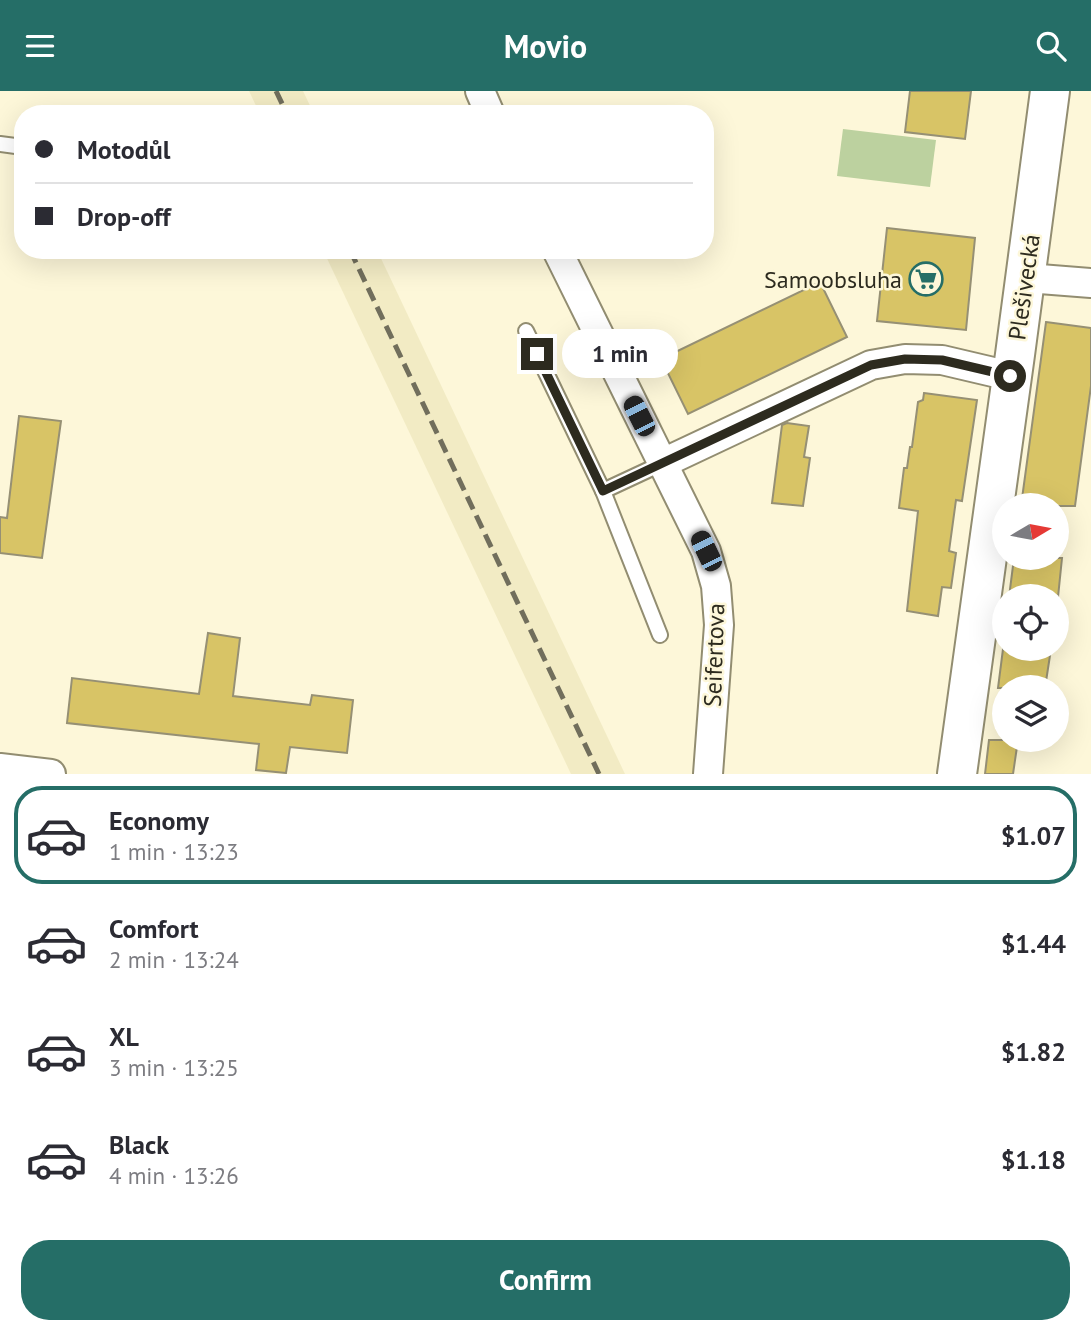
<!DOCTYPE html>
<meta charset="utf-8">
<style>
:root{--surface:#fff;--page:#f2f2f3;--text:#2b2b33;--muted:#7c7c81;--line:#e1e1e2;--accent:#256e67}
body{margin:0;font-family:"PT Sans",sans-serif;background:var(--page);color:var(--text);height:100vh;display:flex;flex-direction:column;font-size:26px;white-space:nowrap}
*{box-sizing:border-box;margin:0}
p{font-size:23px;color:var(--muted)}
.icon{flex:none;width:38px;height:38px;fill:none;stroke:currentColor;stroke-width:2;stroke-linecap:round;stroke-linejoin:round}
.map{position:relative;height:683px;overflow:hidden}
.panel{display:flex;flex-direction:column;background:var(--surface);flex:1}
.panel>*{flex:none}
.hud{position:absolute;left:14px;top:14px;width:700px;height:154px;border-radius:28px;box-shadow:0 7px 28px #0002;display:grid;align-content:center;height:154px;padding:0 21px;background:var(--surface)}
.needle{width:46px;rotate:80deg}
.fabs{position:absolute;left:992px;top:402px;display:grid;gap:14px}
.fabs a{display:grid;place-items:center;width:77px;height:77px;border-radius:50%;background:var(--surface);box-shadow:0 7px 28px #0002;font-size:35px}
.end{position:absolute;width:32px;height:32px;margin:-16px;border:9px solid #2d2b1f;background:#fff;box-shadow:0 0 0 4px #fff}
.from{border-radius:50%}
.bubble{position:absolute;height:49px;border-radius:24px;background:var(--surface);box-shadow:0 7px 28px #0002;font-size:23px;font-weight:600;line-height:49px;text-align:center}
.car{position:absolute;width:21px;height:42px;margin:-21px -10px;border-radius:9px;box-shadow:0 0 5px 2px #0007;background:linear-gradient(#222 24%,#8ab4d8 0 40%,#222 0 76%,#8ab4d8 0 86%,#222 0)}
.hud b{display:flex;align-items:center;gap:24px;height:66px;font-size:26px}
.hud b+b{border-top:2px solid var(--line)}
.hud i{width:18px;height:18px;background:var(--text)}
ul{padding:12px 0 0;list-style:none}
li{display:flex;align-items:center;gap:21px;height:98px;margin:0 14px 10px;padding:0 7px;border:4px solid transparent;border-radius:28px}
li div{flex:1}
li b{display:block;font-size:26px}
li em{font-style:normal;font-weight:600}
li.selected{border-color:var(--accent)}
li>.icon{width:63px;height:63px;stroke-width:1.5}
.primary-button{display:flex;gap:14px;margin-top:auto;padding:14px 21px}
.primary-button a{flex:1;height:80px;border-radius:28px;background:var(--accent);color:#fff;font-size:28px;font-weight:600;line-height:80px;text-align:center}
header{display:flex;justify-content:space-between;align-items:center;height:91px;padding:0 21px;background:var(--accent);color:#fff;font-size:32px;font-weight:600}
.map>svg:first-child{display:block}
.built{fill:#f2ebc4}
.green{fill:#bcd19f}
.building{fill:#d8c466;stroke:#969074;stroke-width:2}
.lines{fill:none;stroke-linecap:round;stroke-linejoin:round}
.lane-casing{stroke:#928d71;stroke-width:18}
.street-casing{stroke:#928d71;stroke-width:32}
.secondary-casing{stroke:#928d71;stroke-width:42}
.lane{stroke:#fff;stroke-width:14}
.street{stroke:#fff;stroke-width:28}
.secondary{stroke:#fff;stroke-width:38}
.rail{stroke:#716e5c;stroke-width:5;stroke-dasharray:14 7;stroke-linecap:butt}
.route{stroke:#2d2b1f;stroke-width:9}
.labels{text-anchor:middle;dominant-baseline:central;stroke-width:5;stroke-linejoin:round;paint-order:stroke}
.poi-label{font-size:24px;fill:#2d2b1f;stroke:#fdf7d9;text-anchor:end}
.street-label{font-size:24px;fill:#2d2b1f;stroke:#fdf7d9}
</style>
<header><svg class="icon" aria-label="menu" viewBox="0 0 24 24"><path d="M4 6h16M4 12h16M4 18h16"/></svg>Movio<svg class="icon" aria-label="search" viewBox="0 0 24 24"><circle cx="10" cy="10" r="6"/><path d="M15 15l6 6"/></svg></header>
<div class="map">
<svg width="1091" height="683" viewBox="0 0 1091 683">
<rect width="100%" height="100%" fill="#fdf7d9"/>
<!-- built -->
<g class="built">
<polygon points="249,0 303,0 314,23 260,23"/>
<polygon points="323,159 377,159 625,683 571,683"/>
</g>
<!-- green -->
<polygon class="green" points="843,38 936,49 930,96 837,85"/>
<!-- building -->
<g class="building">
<polygon points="910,0 971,0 965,48 905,41"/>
<polygon points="887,137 975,147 966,239 877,230"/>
<polygon points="820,191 847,246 688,323 661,268"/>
<polygon points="1046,231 1091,237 1091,295 1075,415 1021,415"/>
<polygon points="924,302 977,309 962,410 956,409 949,460 956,462 951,497 942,496 938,525 907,520 918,420 899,417 904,377 907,377 910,356 912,356 918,311 923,309"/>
<polygon points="19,325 61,330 42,467 0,462 0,426 7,427"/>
<polygon points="787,332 809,335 804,366 810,367 803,415 772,412 782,334"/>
<polygon points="1014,467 1062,467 1058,506 1009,506"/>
<polygon points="208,542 240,547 233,605 310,614 312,604 353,609 347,662 290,656 286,682 256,679 259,653 67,632 72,587 199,603"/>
<polygon points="1003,558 1051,558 1045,597 998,597"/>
<polygon points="989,649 1018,649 1013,683 985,683"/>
</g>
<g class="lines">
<defs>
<g id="lane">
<polyline points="0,53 23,56"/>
<polyline points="526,240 603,400 663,372"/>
<polyline points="603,400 660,544"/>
</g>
<g id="street">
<polyline points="480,0 490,23"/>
<polyline points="557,159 706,460 716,495 719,534 708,683"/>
<polyline points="1027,187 1091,192"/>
<polyline points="663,372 871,274 905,268 942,269 1010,285"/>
<polyline points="0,677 51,683"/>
</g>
<path id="secondary" d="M 957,683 C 988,455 1021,228 1050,0"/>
</defs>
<!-- lane casing -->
<use href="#lane" class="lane-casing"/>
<!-- street casing -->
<use href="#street" class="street-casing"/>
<!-- secondary casing -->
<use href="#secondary" class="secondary-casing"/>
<!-- lane -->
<use href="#lane" class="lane"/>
<!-- street -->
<use href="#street" class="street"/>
<!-- secondary -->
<use href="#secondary" class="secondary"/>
<!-- rail -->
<g class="rail">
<polyline points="276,0 287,23"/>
<polyline points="350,159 599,683"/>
</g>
</g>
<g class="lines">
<!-- route -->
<polyline class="route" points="537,263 603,400 871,274 905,268 942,269 1010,285"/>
</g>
<!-- icons -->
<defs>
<symbol id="supermarket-ring" viewBox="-11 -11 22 22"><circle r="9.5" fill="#fdf7d9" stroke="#256e67" stroke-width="1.5"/><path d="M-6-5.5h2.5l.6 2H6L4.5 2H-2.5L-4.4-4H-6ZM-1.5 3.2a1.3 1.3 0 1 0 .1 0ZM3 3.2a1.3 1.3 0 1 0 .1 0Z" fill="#256e67"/></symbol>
</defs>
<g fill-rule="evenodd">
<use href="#supermarket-ring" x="907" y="169" width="38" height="38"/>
</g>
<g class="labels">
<!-- poi labels -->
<g class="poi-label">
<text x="902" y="188">Samoobsluha</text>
</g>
<!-- street labels -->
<g class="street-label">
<text transform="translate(1024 196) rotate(-82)">Plešivecká</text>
<text transform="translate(714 564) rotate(-88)">Seifertova</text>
</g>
</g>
</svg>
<div class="fabs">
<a><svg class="needle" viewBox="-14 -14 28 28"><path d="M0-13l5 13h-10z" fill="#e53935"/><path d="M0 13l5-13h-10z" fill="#7c7c81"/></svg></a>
<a><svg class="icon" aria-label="locate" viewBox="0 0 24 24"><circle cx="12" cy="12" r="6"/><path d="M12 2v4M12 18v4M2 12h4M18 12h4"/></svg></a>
<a><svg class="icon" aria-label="layers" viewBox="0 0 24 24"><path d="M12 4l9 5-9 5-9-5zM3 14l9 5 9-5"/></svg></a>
</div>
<i class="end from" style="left:1010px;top:285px"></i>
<i class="end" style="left:537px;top:263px"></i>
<div class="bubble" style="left:562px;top:238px;width:116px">1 min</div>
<i class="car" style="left:639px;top:325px;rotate:333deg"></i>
<i class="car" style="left:706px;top:460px;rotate:334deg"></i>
<div class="hud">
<b><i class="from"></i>Motodůl</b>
<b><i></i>Drop-off</b>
</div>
</div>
<section class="panel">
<ul>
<li class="selected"><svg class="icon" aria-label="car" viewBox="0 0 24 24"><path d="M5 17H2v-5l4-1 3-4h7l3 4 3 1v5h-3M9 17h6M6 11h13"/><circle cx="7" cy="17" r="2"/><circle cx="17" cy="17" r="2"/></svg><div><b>Economy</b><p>1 min · 13:23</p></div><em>$1.07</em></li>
<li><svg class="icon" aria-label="car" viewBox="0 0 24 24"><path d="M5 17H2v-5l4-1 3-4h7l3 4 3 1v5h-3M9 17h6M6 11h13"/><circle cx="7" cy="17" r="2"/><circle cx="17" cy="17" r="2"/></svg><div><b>Comfort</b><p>2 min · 13:24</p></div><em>$1.44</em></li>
<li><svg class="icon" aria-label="car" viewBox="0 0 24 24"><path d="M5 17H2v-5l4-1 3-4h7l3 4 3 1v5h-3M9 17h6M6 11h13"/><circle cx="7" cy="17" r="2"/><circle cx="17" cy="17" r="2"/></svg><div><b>XL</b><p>3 min · 13:25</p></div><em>$1.82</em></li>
<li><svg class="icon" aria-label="car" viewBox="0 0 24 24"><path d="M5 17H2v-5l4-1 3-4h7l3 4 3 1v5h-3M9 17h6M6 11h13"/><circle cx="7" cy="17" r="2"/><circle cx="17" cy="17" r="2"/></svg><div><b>Black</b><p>4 min · 13:26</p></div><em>$1.18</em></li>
</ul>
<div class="primary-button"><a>Confirm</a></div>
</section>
